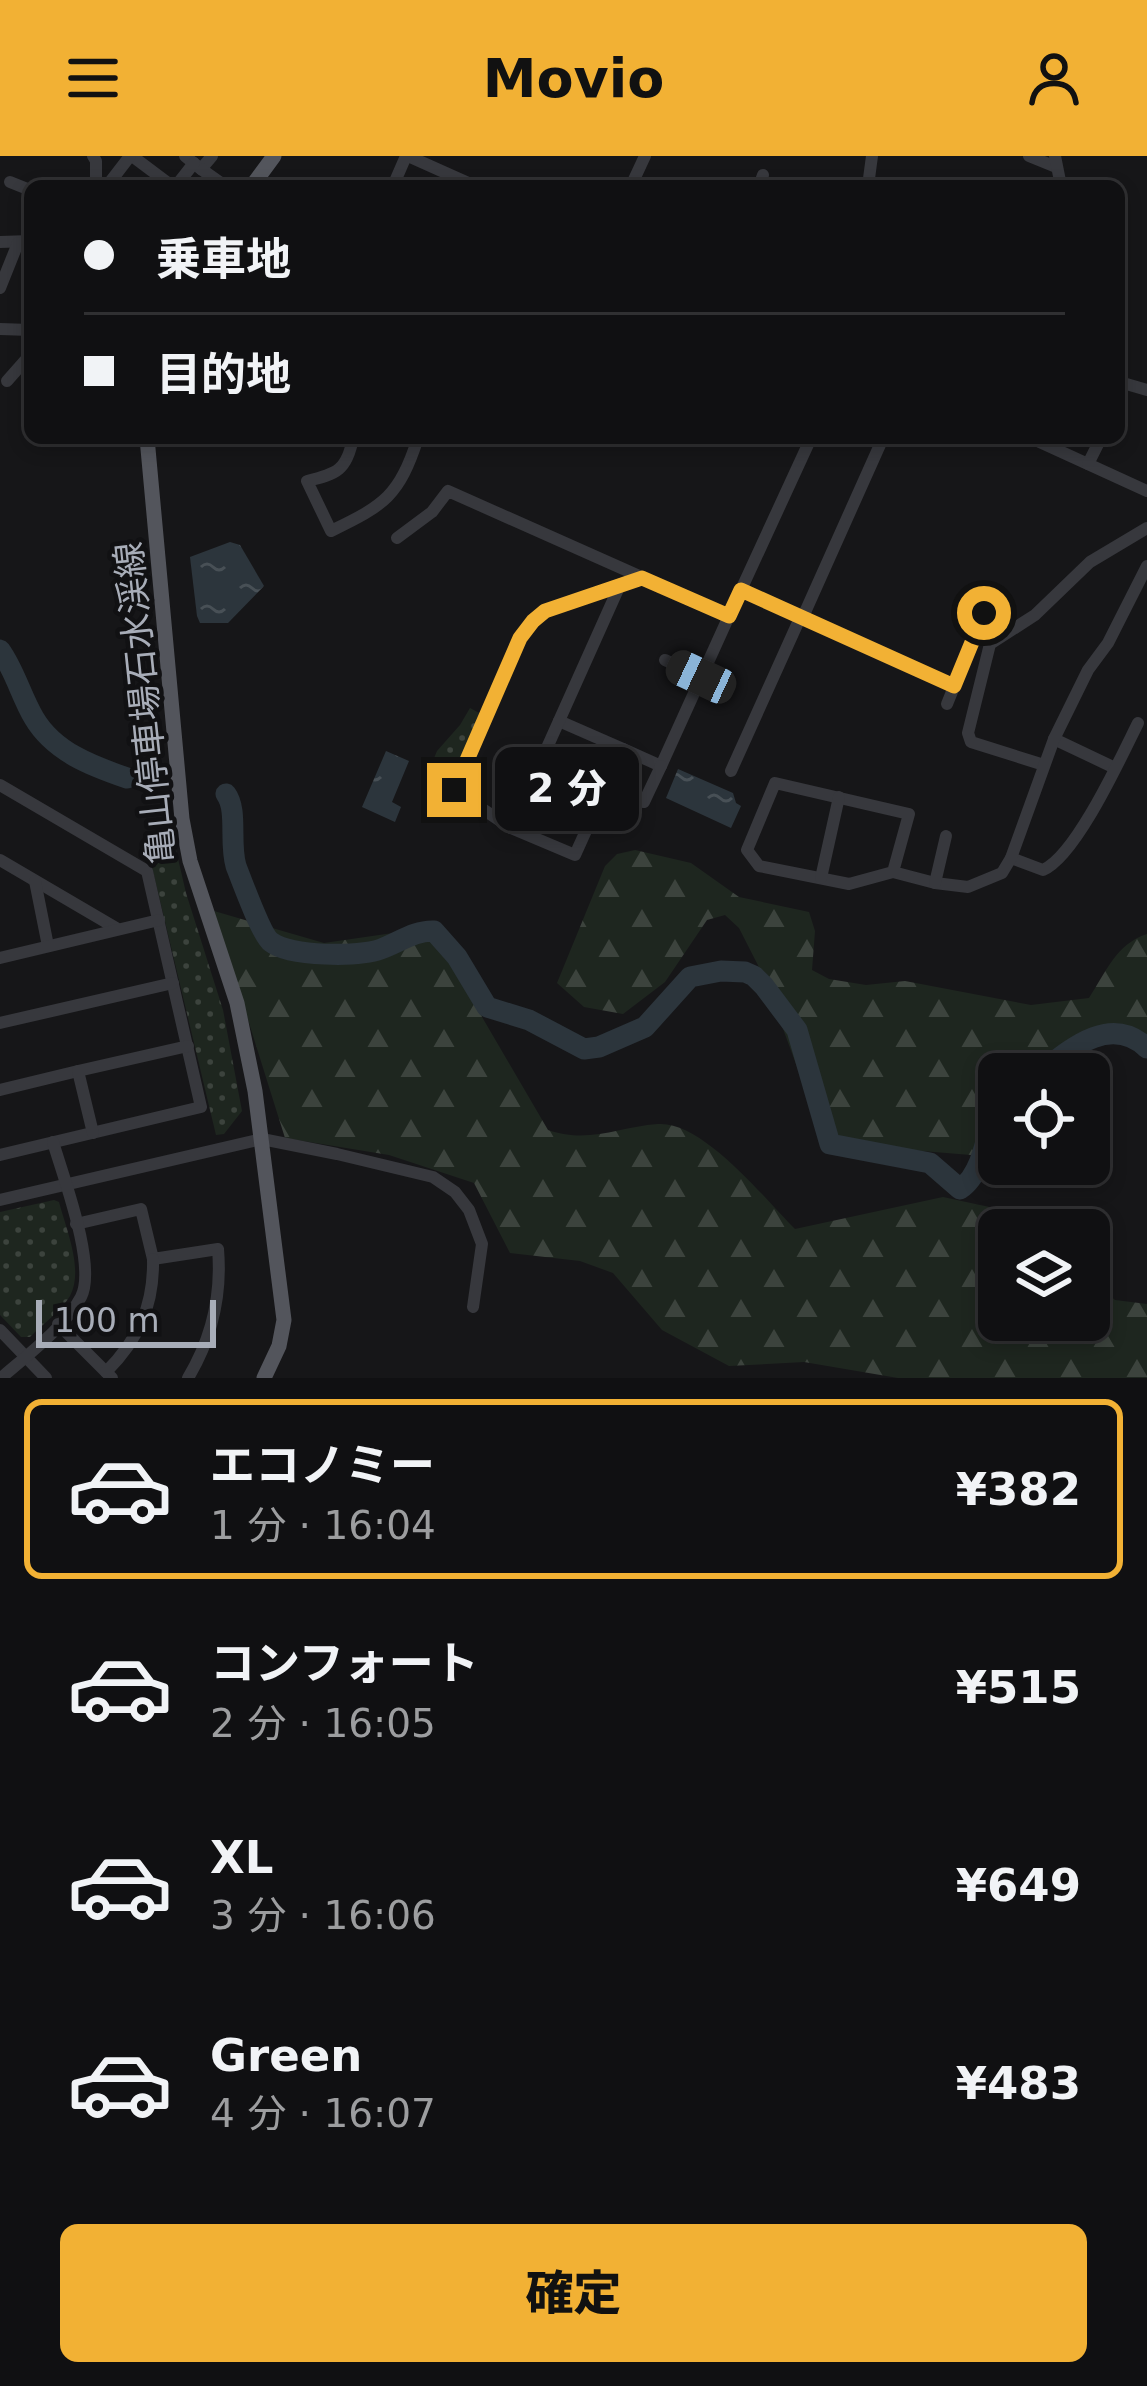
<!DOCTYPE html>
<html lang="ja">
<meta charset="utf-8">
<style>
:root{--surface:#101012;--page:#1e1e20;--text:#f1f3f6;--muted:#9c9d9f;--line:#303032;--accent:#f2b134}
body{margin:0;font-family:"DejaVu Sans","Noto Sans JP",sans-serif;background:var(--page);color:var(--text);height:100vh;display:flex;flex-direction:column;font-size:45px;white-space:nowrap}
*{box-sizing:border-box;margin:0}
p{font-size:39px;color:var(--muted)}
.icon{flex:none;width:66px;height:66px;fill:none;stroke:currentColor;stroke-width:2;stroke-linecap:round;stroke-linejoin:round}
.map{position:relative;height:1222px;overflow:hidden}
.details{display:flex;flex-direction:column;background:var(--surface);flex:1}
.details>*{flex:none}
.banner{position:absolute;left:24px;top:24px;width:1101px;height:264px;border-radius:18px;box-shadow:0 6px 18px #0003,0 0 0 3px var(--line);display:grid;align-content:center;height:264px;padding:0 60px;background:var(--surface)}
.tools{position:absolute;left:978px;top:897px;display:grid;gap:24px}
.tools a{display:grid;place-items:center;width:132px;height:132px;border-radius:18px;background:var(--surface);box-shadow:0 6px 18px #0003,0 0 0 3px var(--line);font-size:60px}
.scale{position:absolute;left:36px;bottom:30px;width:180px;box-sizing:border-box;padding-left:12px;border:6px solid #a8adb8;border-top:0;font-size:33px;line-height:42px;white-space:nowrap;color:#a8adb8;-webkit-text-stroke:9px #111113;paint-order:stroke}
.end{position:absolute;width:54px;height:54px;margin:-27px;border:15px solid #f2b134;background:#111;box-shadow:0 0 0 6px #111}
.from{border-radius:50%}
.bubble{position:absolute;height:84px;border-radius:18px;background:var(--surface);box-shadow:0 6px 18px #0003,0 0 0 3px var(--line);font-size:39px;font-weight:800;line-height:84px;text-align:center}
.car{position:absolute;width:36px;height:72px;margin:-36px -18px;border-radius:15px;box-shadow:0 0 9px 3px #0007;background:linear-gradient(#222 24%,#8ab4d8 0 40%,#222 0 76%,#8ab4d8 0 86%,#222 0)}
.banner b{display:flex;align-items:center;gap:42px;height:114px;font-size:45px}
.banner b+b{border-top:3px solid var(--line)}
.banner i{width:30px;height:30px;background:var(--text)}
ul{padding:21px 0 0;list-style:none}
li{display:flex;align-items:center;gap:36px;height:180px;margin:0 24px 18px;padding:0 36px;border:6px solid transparent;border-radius:18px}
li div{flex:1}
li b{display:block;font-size:45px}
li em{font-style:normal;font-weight:800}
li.active{border-color:var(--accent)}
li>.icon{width:108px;height:108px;stroke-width:1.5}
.button{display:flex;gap:24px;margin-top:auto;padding:24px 60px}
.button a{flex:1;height:138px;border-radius:18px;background:var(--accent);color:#111;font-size:48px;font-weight:800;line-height:138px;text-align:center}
header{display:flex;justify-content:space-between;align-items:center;height:156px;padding:0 60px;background:var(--accent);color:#111;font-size:54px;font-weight:800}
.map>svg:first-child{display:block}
.grass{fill:url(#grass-dots)}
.forest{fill:url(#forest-firs)}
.water{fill:url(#water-ripples)}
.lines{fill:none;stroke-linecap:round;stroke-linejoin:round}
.river{stroke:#2c353c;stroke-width:21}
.minor{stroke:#37383d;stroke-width:12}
.major{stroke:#53555c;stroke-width:15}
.route{stroke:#f2b134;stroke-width:15}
.labels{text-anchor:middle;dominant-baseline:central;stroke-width:9;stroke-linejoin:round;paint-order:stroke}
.street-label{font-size:36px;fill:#a8adb8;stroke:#111113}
</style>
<header><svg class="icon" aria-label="menu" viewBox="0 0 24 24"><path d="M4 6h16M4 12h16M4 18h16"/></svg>Movio<svg class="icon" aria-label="person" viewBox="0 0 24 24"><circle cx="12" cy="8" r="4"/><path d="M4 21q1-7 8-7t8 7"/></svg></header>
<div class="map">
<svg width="1147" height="1222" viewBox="0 0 1147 1222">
<defs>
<pattern id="grass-dots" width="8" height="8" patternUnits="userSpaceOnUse" patternTransform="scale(3)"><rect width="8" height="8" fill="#1e261f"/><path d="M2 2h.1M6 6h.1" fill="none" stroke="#3c433d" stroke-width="1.8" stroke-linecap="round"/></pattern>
<pattern id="forest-firs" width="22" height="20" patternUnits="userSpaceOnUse" patternTransform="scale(3)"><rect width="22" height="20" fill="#1e261f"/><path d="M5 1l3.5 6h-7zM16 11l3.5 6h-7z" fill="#3c433d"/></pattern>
<pattern id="water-ripples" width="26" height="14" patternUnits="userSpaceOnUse" patternTransform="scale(3)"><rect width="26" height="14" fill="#2c353c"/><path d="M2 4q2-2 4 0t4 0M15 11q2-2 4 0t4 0" fill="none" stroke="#485056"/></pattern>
</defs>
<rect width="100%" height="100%" fill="#161618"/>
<!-- grass -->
<g class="grass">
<polygon points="470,552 481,558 448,636 425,624 437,595 460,569"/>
<polygon points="169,681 173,681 186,737 223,854 242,955 224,978 216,979 152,711"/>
<path d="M 54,1044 L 59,1046 C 66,1073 84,1114 70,1140 C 61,1155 43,1168 30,1181 L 21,1181 L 0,1159 L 0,1056 Z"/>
</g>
<!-- forest -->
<g class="forest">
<path d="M 635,694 L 691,707 L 739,741 L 809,756 L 815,775 L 812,814 L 829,823 L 866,829 L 905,825 L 1031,849 L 1089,842 C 1106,816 1116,788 1147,778 L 1147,882 L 1106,881 L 1040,918 L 999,918 L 999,952 L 971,999 L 825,987 L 764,821 L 739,772 L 725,759 L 707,764 L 665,826 L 623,858 L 584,851 L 557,827 L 605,710 L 617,698 Z"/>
<path d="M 214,755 L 324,787 L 400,776 L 438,781 L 453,791 L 482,861 L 548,974 C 589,988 618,971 658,968 C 703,965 764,1042 795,1073 L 943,1041 L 1035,1061 L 1053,1074 L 999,1074 L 999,1164 L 1089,1164 L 1089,1123 L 1115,1144 L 1147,1148 L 1147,1222 L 898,1222 L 804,1206 L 729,1210 L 662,1174 L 613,1117 L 580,1105 L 510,1097 L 474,1027 L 389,999 L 285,982 Z"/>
</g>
<!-- water -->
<g class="water">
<polygon points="230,386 240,389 264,430 228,467 200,467 197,460 190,401"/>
<polygon points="386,595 409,605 392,646 401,651 395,666 362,651"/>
<polygon points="678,613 733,637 736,647 741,650 731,672 666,642"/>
</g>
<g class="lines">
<!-- river -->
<g class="river">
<path d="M 0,494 C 15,515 21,540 34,562 C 54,596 92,610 127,622"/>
<path d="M 226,638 C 238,654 229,687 236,710 C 241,723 262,780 271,786 C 290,801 359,801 381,793 C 398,787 415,774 434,775 L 457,801 L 487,851 L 529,864 L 584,893 L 599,891 L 645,871 L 690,821 L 721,815 L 745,816 L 754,820 L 764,830 L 797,874 L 830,988 L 930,1007 L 960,1033 C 986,1016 988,965 999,937"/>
<path d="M 1039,918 C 1069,894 1110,857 1147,892"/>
</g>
<!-- minor -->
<g class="minor">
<polyline points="93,0 96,5 96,30"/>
<polyline points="132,0 172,30"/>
<polyline points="185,0 201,13 212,0"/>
<polyline points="408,0 475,30"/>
<polyline points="1029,0 1056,11"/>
<polyline points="1055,0 1061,30"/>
<polyline points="201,13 225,30"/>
<polyline points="10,26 30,34"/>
<polyline points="107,30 130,0"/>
<polyline points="176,30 194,7"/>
<polyline points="393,30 406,0"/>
<polyline points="631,30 645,0"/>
<polyline points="759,30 763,19"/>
<polyline points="868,30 872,0"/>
<polyline points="0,86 30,85"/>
<polyline points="0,132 18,87"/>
<polyline points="0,173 30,174"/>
<polyline points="7,225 30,199"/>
<polyline points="1119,244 1123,227 1147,234"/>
<path d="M 353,282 C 347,314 337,318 307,325 L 331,375 C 385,349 399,340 418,282"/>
<polyline points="1031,282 1147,335"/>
<polyline points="1088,308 1101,282"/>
<polyline points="397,382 432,356 448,335 729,460 661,610 623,593 575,699 511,672 454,634 520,482 533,465 545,455 642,421"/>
<polyline points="741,434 954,530"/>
<polyline points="729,460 811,282"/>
<polyline points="802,463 883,282"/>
<polyline points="665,504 701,521"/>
<polyline points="947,548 984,457"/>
<polyline points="559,565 623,593"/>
<polyline points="1054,583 1115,612"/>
<polyline points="1044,609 971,586 968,577 990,488 1035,459 1090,406 1147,372"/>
<polyline points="731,615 800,462"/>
<polyline points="0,629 147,715 201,951 0,999"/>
<polyline points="644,646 661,610"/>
<polyline points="511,672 619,431"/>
<path d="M 1011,702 L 1043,714 C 1076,700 1121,601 1138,567"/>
<polyline points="0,704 116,772"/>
<polyline points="893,716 909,658 775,627 747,694 759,710 849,728 893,716 935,727 968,731 1002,717 1011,702 1054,583 1088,514 1108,487 1147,410"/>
<polyline points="821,722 839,641"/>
<polyline points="35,725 48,790"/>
<polyline points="935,727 946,680"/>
<polyline points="0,802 159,764"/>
<polyline points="0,867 173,827"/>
<polyline points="0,934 78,915"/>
<polyline points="93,977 78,915 188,890"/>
<polyline points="0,1044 262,983 337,998 433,1021 455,1036 469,1054 482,1088 473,1151"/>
<path d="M 76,1068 L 141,1053 L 153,1103 L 218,1093 C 222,1140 212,1182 188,1222"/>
<polyline points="58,1168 112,1222"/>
<polyline points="0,1174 46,1222"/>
<path d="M 106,1216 C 139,1183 154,1149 153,1103"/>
<path d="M 1,1222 C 25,1201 66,1170 81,1141 C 97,1110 63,1020 53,986"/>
</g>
<!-- major -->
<g class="major">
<polyline points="252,30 274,0"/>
<polyline points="147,282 182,663 190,705 237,847 255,935 284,1164 279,1190 264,1222"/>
</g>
</g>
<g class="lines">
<!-- route -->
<polyline class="route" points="454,634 520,482 533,465 545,455 642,422 729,460 741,434 954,530 984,457"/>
</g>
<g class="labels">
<!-- street labels -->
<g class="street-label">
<text transform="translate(145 547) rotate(-96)">亀山停車場石水渓線</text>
</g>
</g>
</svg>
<div class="tools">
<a><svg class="icon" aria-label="locate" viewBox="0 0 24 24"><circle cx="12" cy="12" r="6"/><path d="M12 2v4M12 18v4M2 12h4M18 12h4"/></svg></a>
<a><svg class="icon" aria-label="layers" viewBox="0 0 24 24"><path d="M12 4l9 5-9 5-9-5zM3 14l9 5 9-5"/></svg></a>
</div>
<div class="scale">100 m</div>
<i class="end from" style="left:984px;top:457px"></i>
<i class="end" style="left:454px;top:634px"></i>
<div class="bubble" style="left:495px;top:591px;width:144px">2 分</div>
<i class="car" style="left:701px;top:521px;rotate:295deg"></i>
<div class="banner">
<b><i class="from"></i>乗車地</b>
<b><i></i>目的地</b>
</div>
</div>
<section class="details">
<ul>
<li class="active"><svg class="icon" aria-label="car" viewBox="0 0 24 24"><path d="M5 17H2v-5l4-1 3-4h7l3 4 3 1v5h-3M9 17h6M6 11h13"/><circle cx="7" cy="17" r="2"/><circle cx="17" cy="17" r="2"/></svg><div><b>エコノミー</b><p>1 分 · 16:04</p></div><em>¥382</em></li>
<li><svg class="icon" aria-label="car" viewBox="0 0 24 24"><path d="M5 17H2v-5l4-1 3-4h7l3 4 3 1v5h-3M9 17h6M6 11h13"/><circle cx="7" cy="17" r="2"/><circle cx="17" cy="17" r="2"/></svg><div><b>コンフォート</b><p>2 分 · 16:05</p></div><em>¥515</em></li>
<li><svg class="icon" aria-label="car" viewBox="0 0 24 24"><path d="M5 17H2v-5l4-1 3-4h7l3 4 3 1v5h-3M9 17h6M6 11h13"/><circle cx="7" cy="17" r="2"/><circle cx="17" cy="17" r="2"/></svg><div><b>XL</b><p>3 分 · 16:06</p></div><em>¥649</em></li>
<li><svg class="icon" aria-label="car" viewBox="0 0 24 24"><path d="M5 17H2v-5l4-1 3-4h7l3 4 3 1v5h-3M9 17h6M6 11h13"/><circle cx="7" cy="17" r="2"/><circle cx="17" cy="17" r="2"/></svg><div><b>Green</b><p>4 分 · 16:07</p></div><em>¥483</em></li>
</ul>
<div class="button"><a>確定</a></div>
</section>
